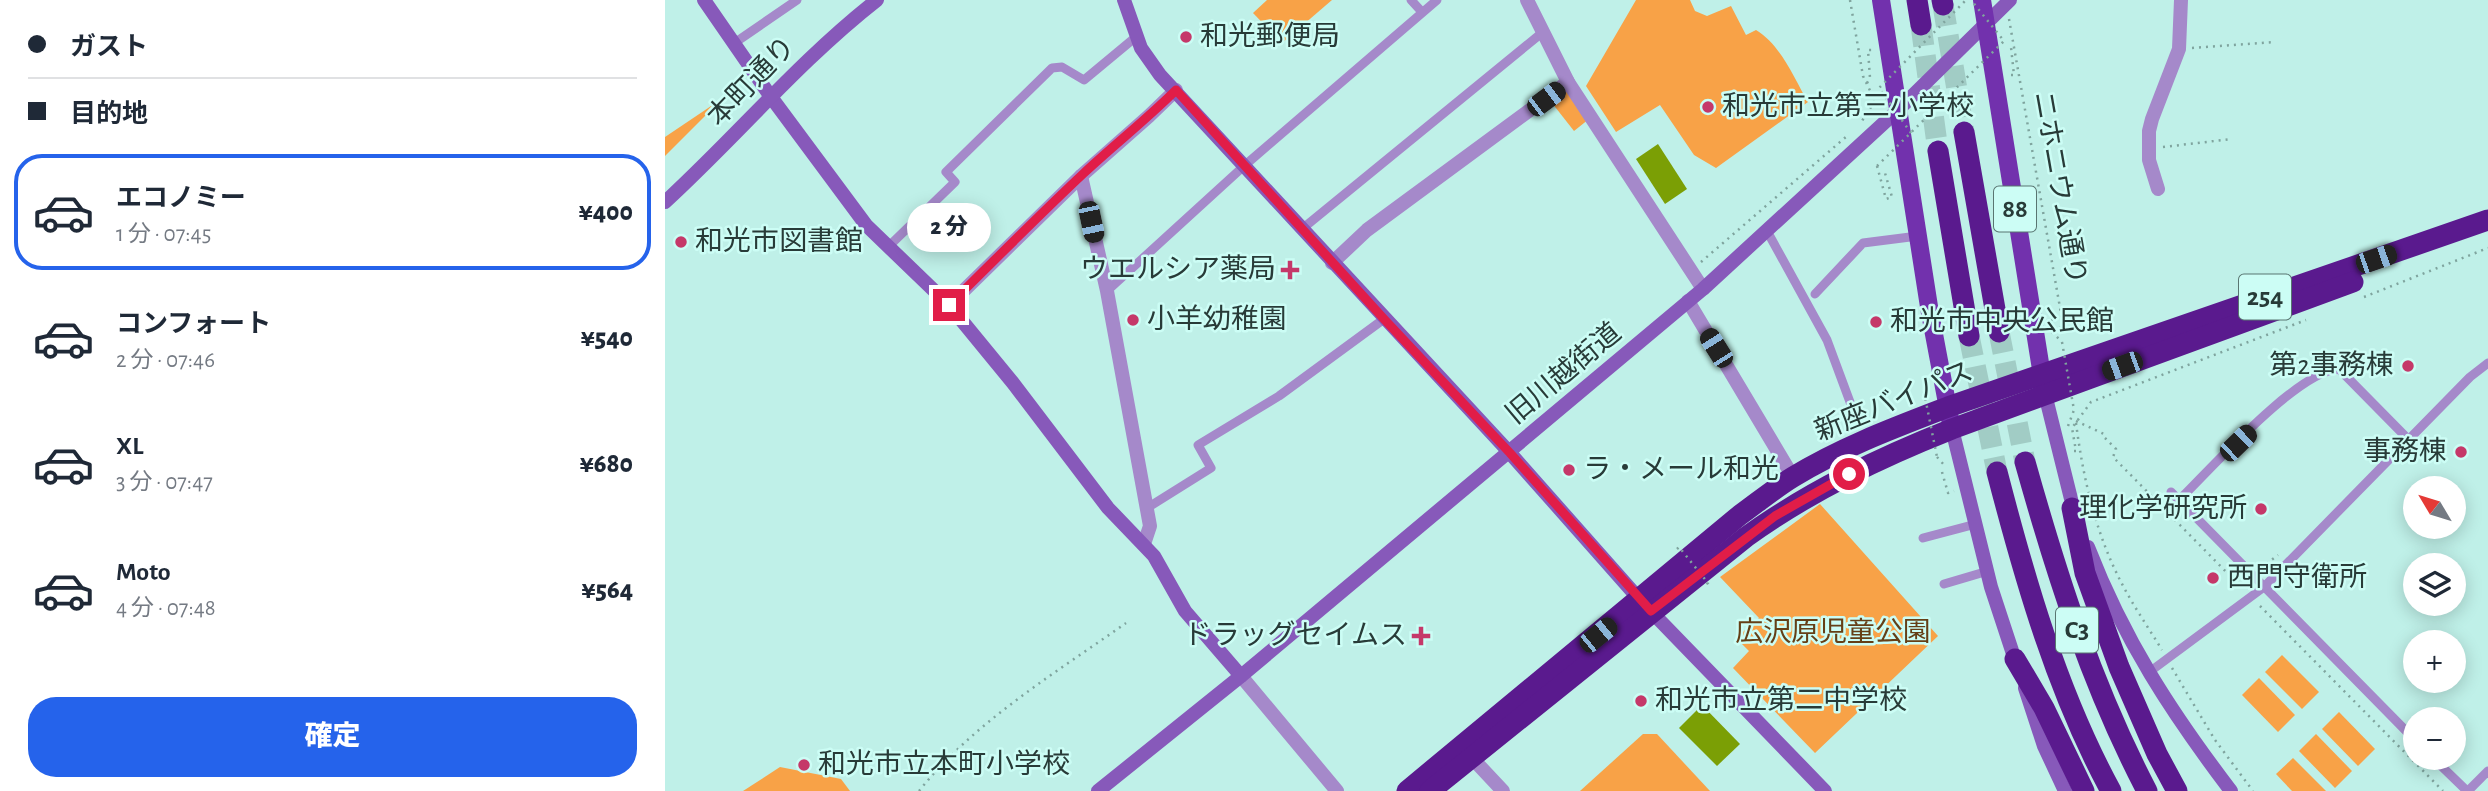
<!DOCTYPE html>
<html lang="ja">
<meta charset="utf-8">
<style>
:root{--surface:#fff;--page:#f6f6f7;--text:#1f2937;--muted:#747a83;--line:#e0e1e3;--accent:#2563eb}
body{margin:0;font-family:"Alegreya Sans","Noto Sans JP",sans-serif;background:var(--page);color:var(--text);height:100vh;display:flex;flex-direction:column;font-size:26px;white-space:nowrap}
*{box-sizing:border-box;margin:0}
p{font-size:23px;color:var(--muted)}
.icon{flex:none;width:38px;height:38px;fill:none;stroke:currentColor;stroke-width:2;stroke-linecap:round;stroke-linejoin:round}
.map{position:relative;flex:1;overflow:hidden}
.side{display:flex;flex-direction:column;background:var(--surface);width:665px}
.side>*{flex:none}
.top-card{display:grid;align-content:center;height:154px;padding:0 28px;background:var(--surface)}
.needle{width:46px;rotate:308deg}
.fabs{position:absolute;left:1738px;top:476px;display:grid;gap:14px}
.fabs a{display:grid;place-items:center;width:63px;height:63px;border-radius:50%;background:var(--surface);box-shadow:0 4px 18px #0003;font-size:35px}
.end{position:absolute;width:32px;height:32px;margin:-16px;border:9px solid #e11d48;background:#fff;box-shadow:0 0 0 4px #fff}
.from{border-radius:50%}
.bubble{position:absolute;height:49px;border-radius:24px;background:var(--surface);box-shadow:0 4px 18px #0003;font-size:23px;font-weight:800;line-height:49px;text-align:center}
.car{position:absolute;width:21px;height:42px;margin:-21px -10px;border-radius:9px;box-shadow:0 0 5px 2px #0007;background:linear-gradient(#222 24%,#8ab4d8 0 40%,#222 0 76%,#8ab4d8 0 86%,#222 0)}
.top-card b{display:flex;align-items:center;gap:24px;height:66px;font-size:26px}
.top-card b+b{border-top:2px solid var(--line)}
.top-card i{width:18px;height:18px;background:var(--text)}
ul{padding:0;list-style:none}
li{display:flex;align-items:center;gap:21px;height:116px;margin:0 14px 10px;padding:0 14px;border:4px solid transparent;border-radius:28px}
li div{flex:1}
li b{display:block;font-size:26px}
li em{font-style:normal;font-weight:800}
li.on{border-color:var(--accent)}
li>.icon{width:63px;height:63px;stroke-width:1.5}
.primary-button{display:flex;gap:14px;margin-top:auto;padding:14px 28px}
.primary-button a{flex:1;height:80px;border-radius:28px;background:var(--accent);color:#fff;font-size:28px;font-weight:800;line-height:80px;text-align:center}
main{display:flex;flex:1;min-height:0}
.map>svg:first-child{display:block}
.green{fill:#f8a247}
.water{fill:#7b9f05}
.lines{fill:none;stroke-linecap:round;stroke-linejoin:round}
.highway-tunnel{stroke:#a1ccc5;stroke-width:21;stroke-dasharray:21 10;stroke-linecap:butt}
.path{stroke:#7fa49e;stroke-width:2.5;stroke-dasharray:2 5;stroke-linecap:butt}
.lane{stroke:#a589ca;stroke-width:9}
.street{stroke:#a589ca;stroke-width:14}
.secondary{stroke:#8759ba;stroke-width:14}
.primary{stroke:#7231ad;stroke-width:18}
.highway{stroke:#5a1a8e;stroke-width:21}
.path-bridge{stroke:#7fa49e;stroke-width:2.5;stroke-dasharray:2 5;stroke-linecap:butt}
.route{stroke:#e11d48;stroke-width:9}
.poi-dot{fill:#c53869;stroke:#ccfdf5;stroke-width:2.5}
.labels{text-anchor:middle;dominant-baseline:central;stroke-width:5;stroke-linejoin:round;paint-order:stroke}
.shield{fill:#ccfdf5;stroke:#597571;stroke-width:2}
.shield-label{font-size:26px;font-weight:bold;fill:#283b38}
.poi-label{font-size:28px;fill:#283b38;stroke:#ccfdf5;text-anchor:start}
.street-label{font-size:28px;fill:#283b38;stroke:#ccfdf5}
.park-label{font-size:28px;fill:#653f16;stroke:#ccfdf5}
</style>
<main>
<section class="side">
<div class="top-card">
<b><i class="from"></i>ガスト</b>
<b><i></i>目的地</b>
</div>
<ul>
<li class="on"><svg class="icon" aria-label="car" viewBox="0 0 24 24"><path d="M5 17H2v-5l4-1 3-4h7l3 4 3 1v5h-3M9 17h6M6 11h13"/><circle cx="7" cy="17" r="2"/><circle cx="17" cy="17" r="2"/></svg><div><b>エコノミー</b><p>1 分 · 07:45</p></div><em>¥400</em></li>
<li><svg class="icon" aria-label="car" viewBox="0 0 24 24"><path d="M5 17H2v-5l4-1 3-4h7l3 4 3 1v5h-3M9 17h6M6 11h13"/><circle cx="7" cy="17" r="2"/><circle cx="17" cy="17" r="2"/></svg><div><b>コンフォート</b><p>2 分 · 07:46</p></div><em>¥540</em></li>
<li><svg class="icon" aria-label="car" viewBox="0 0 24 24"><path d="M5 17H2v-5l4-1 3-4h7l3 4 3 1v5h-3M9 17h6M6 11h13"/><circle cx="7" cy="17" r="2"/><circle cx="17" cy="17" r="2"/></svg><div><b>XL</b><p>3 分 · 07:47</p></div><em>¥680</em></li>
<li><svg class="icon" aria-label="car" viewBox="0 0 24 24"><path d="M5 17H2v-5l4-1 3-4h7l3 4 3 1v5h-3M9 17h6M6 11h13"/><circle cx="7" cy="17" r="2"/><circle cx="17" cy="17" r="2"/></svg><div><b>Moto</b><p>4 分 · 07:48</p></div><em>¥564</em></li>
</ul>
<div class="primary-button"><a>確定</a></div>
</section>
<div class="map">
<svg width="1823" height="791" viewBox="0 0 1823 791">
<rect width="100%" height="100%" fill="#bff0e8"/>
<!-- green -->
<g class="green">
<polygon points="602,0 667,0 617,43 588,13"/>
<path d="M 971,0 L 1025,0 L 1030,11 L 1042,16 L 1066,6 L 1081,35 L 1091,30 C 1116,45 1129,78 1143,102 L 1051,168 L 1029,155 L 995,105 L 951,132 L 921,86 Z"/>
<polygon points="900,92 904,92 924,119 909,131 887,103"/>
<polygon points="58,98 0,156 0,137"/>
<polygon points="1155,504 1273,636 1150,753 1068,668 1084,651 1071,638 1094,618 1055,577"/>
<polygon points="1617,655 1654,692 1637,709 1600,672"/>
<polygon points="1594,678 1630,715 1613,732 1577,695"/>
<polygon points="1674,712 1710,749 1693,766 1657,729"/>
<polygon points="978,734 992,734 1045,791 915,791"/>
<polygon points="1651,734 1687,771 1670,788 1634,751"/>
<polygon points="1628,758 1661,791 1627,791 1611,774"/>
<polygon points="115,767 176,779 185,791 78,791"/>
</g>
<!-- water -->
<g class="water">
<polygon points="993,144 1022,189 1000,204 971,159"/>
<polygon points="1037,705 1075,744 1052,766 1014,728"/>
</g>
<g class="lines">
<!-- highway-tunnel -->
<g class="highway-tunnel">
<polyline points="1278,5 1299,132"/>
<polyline points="1256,25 1273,151"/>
<polyline points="1334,332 1360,462"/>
<polyline points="1304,336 1332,472"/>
</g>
<!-- path -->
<g class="path">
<polyline points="1185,0 1198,76 1210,101 1195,124"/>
<polyline points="1344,19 1400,336"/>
<polyline points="1527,48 1609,42"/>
<polyline points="1346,75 1349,75 1346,47 1350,47"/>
<polyline points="1202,83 1205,78 1203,50 1209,50"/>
<polyline points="1498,147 1567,139"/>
<polyline points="1212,166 1221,199 1227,197 1220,173"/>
<polyline points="1036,262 1182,136"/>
<polyline points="1699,297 1823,248"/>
<polyline points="1383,307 1385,307 1389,327 1398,328"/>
<polyline points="1387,332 1397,342"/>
<polyline points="1259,392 1262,382"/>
<polyline points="1411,421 1439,434 1440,438 1451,449 1448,457 1578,589"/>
<path d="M 1411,423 C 1418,477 1430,531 1455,580 C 1467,604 1483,627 1497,650"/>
<polyline points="1403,426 1409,410"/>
<polyline points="1409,451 1411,451 1407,428 1426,402 1641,320"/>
<polyline points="1272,457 1280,466"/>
<polyline points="1277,472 1283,493 1289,491"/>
<polyline points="1596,568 1613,555"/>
<polyline points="1595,606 1778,791"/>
<polyline points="1507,668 1550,740 1588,791"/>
<path d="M 254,791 C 309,722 389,674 461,623"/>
</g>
<!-- lane -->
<g class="lane">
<polyline points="746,0 757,12"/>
<polyline points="68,44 132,0"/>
<polyline points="637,229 878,32"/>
<polyline points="1102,231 1162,340 1185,402"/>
<polyline points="223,247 290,182 281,172 387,68 397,67 419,80 472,36"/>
<polyline points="442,291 579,166 772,0"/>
<polyline points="1150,294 1198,243 1253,236"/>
<polyline points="1506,492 1750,740"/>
<path d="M 1514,500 C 1546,469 1633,370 1674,369 L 1744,440"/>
<polyline points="482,508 546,468 533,445 614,396 719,319"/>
<polyline points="1258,538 1311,524"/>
<polyline points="1279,584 1323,571"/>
<polyline points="1483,673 1599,587 1805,377 1823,363"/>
<polyline points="1768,758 1802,791"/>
<polyline points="1803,791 1823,771"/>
</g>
<!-- street -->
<g class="street">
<polyline points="862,0 903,82 1038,289"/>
<polyline points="416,176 442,291 485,526 479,544"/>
<polyline points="1493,189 1484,160 1484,131 1487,119 1514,49 1516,0"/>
<polyline points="667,263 702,230 903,82"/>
<polyline points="1023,301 1128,477"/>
<polyline points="284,305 416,176 484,116 511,90"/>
<polyline points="576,676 672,791"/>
<polyline points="807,758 838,791"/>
</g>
<!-- secondary -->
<g class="secondary">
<polyline points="39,0 106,97 201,225 284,305 348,383 443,508 489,556 520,611 576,676"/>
<polyline points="459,0 476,48 495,75 845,453 975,600 1160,791"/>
<path d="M 0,202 C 72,136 134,61 212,0"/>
<polyline points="1380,394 1410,515"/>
<polyline points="1287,429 1326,587 1352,666"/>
<path d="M 1423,547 C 1459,640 1506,712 1566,791"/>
<polyline points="1360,688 1379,746 1400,791"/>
<polyline points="433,791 576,676 1038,289 1233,110 1345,0"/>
</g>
<!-- primary -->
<g class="primary">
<polyline points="1216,0 1265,313 1285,419"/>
<polyline points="1317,0 1379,388"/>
</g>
<!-- highway -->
<g class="highway">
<polyline points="1252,0 1256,25"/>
<polyline points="1277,0 1278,5"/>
<polyline points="1299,132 1334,332"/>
<polyline points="1273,151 1304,336"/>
<path d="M 1360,462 C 1392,576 1427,686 1482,791"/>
<path d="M 1332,472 C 1360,580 1392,692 1446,791"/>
<polyline points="1407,508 1420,573 1454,667 1492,754 1512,791"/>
<polyline points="1350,659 1379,708 1419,791"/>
<path d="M 742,791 L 1075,515 C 1093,502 1110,488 1128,477 C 1177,447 1231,427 1283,407 L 1823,220"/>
<path d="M 765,791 L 1081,537 C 1145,491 1214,458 1287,429 L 1688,282"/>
</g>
<!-- path-bridge -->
<g class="path-bridge">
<polyline points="1246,133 1214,88 1301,0"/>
<polyline points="1212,166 1339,41 1306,0"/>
<polyline points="1397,342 1409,410"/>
<polyline points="1259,392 1272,457"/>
<polyline points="1012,549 1014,547 1043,583 1040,585"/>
</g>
</g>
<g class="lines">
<!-- route -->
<path class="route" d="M 284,305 C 329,261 373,216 419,173 C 449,145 482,119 511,90 L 719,319 L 845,453 L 986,611 L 1110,516 L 1184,474"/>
</g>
<!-- markers -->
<g class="poi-dot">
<circle cx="521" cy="37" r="7"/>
<circle cx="1043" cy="107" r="7"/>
<circle cx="16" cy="242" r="7"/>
<path d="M621.5 259.5h7v7h7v7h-7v7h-7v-7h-7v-7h7z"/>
<circle cx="468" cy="320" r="7"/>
<circle cx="1211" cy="322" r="7"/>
<circle cx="1743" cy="366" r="7"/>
<circle cx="1796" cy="452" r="7"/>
<circle cx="904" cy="470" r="7"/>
<circle cx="1596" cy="509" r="7"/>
<circle cx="1548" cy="578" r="7"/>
<path d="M752.5 625.5h7v7h7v7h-7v7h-7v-7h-7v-7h7z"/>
<circle cx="976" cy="701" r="7"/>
<circle cx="139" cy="765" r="7"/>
</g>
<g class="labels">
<!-- shield labels -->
<g class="shield">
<rect x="1329" y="186.5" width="42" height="45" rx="5"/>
<rect x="1574" y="274.5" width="52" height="45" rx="5"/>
<rect x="1391" y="607.5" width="42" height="45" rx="5"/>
</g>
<g class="shield-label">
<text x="1350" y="209">88</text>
<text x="1600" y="297">254</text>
<text x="1412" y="630">C3</text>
</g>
<!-- poi labels -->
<g class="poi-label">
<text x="535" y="37">和光郵便局</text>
<text x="1057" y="107">和光市立第三小学校</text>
<text x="30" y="242">和光市図書館</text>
<text x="611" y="270" text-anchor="end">ウエルシア薬局</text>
<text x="482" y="320">小羊幼稚園</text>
<text x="1225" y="322">和光市中央公民館</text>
<text x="1729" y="366" text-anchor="end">第2事務棟</text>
<text x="1782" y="452" text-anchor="end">事務棟</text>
<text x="918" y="470">ラ・メール和光</text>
<text x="1582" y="509" text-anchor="end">理化学研究所</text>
<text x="1562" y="578">西門守衛所</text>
<text x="742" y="636" text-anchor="end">ドラッグセイムス</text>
<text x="990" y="701">和光市立第二中学校</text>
<text x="153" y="765">和光市立本町小学校</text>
</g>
<!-- street labels -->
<g class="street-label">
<text transform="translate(87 82) rotate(-46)">本町通り</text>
<text transform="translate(1394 188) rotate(80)">ニホニウム通り</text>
<text transform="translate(899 374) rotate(-40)">旧川越街道</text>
<text transform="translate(1229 402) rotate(-22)">新座バイパス</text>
</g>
<!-- park labels -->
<g class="park-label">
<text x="1168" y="633">広沢原児童公園</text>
</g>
</g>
</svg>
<div class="fabs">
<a><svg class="needle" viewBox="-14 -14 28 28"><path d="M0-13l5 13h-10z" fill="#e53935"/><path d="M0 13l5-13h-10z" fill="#747a83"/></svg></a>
<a><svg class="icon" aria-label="layers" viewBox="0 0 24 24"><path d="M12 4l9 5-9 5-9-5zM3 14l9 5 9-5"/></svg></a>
<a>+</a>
<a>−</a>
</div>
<i class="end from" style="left:1184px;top:474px"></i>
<i class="end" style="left:284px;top:305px"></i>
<div class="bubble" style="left:242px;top:203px;width:84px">2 分</div>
<i class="car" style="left:881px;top:99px;rotate:53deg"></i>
<i class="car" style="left:426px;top:222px;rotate:168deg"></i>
<i class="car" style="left:1711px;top:259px;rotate:71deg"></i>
<i class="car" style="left:1051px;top:348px;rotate:328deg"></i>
<i class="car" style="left:1457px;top:366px;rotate:250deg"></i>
<i class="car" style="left:1573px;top:443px;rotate:46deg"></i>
<i class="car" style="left:933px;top:635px;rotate:51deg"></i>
</div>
</main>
